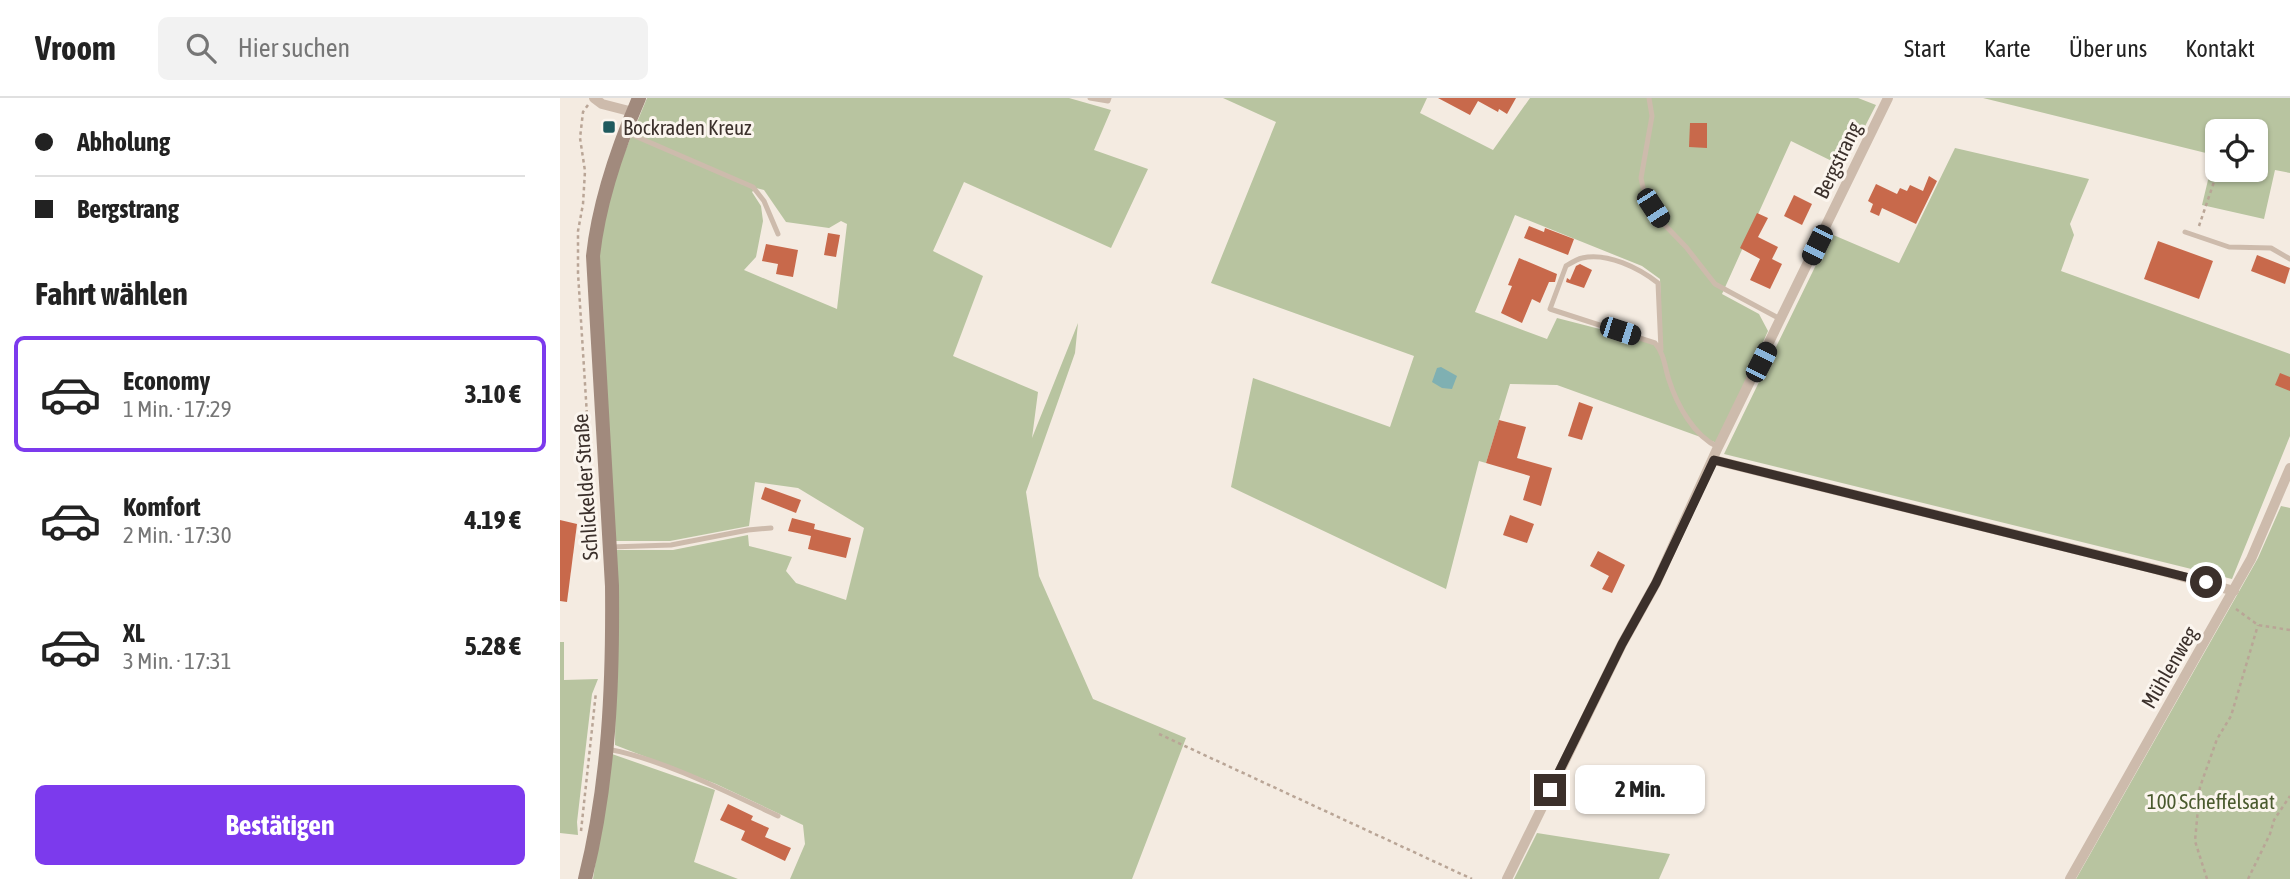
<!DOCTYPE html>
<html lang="de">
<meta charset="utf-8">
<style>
:root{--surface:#fff;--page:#f2f2f2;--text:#222;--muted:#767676;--line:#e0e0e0;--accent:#7c3aed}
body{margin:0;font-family:"Asap Condensed",sans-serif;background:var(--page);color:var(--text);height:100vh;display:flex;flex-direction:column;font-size:26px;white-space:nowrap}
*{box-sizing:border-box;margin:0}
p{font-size:23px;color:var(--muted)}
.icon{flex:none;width:38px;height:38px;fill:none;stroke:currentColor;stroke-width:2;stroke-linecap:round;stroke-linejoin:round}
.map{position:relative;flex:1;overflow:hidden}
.details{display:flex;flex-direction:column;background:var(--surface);width:560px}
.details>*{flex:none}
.top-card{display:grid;align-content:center;height:154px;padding:0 35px;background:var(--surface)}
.tools{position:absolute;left:1645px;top:21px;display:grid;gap:14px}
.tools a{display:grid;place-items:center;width:63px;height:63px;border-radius:10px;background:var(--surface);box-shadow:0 2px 5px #0004;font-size:35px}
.end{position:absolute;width:32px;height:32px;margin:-16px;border:9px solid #3b302b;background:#fff;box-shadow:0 0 0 4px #fff}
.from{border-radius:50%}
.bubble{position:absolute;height:49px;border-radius:10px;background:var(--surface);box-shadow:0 2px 5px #0004;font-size:23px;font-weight:700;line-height:49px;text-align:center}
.car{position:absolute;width:21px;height:42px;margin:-21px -10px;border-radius:9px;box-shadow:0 0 5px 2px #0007;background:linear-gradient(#222 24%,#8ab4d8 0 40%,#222 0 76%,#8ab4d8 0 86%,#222 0)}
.top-card b{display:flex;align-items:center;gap:24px;height:66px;font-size:26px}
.top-card b+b{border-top:2px solid var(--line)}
.top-card i{width:18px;height:18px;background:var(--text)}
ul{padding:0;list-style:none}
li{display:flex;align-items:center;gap:21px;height:116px;margin:0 14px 10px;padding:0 21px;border:4px solid transparent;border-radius:10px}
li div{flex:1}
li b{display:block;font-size:26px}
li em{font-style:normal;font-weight:700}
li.current{border-color:var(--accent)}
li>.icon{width:63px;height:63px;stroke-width:1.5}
h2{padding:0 35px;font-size:32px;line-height:84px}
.button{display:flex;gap:14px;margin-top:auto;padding:14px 35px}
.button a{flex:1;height:80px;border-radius:10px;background:var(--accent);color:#fff;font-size:28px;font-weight:700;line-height:80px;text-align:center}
header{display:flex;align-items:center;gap:42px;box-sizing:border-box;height:98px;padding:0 35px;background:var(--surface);border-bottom:2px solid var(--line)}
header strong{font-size:33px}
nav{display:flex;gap:38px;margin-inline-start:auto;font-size:24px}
.search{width:490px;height:63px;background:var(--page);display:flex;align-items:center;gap:18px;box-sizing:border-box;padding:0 24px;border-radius:10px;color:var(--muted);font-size:26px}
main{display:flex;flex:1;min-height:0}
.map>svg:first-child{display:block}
.green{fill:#b8c4a0;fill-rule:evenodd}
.water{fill:#7fb0b2}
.building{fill:#c8694b}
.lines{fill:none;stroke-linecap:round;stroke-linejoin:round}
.path{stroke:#b9a596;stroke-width:2.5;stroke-dasharray:3.5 3.5;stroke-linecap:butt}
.service{stroke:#cdbbac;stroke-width:5}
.minor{stroke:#cdbbac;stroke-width:10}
.secondary{stroke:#a18a7d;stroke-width:14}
.route{stroke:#3b302b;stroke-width:9}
.poi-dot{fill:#1f5a5e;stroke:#fbf5ee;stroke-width:2.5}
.labels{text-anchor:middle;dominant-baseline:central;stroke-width:6;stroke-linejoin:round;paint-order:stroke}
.poi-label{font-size:21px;fill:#3b302b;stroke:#fbf5ee;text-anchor:start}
.street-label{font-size:21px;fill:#3b302b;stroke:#fbf5ee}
.park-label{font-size:21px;fill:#4a5a2e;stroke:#fbf5ee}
</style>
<header>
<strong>Vroom</strong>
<div class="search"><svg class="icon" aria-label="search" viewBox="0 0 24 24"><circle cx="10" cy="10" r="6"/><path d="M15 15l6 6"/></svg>Hier suchen</div>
<nav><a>Start</a><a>Karte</a><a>Über uns</a><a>Kontakt</a></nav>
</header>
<main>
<section class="details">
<div class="top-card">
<b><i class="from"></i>Abholung</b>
<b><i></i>Bergstrang</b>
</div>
<h2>Fahrt wählen</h2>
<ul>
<li class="current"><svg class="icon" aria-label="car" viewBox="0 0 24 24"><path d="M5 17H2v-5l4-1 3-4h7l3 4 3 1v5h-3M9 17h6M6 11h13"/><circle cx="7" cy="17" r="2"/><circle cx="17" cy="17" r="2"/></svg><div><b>Economy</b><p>1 Min. · 17:29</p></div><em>3.10 €</em></li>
<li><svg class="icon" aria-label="car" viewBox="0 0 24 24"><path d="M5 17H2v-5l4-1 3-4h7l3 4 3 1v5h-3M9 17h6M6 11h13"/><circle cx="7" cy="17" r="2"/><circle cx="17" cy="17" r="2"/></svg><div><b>Komfort</b><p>2 Min. · 17:30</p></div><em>4.19 €</em></li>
<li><svg class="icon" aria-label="car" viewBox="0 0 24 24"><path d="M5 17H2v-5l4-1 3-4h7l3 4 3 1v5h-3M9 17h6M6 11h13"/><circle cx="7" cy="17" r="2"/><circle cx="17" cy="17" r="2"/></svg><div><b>XL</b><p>3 Min. · 17:31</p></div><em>5.28 €</em></li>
</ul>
<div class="button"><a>Bestätigen</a></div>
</section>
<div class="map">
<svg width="1730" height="781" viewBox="0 0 1730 781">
<rect width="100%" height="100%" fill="#f4ebe1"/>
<!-- green -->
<g class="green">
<path d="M 87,0 L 509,0 L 551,12 L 534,52 L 588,71 L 551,150 L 404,84 L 373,153 L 423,178 L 393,258 L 478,294 L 472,340 L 518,225 L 515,255 L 466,394 L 479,478 L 533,601 L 626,640 L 572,781 L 230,781 L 245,746 L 243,727 L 156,686 L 55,647 L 57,489 L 55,452 L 113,452 L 188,437 L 189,448 L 232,459 L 226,473 L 236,485 L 286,502 L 304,430 L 238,390 L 195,384 L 189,428 L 110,443 L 54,443 L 38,159 L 52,85 ZM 196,90 L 204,92 L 226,124 L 269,130 L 281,123 L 287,126 L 277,211 L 184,172 L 196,159 L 203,123 L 201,108 L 192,94 Z"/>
<path d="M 663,0 L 867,0 L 860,15 L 933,52 L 970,0 L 1298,0 L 1316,7 L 1284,69 L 1231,43 L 1162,196 L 1199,216 L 1208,233 L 1157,345 L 997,287 L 950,286 L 926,365 L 919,363 L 886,491 L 671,389 L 693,280 L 830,329 L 854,258 L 651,185 L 716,24 ZM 955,117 L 1082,168 L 1100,181 L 1102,247 L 997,220 L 987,241 L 915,214 Z"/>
<path d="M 1423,0 L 1730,0 L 1730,75 L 1715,72 L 1704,121 L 1642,107 L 1654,57 ZM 1657,33 L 1696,33 L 1696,72 L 1657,72 Z"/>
<polygon points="1395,50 1529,81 1510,126 1514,137 1501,173 1730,256 1730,338 1672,481 1164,356 1271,136 1339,165"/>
<polygon points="1721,408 1730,410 1730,781 1516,781 1698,460"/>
<polygon points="0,544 4,544 4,582 38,581 32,596 17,724 18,737 0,735"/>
<polygon points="52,656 155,692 134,764 178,781 33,781"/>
<polygon points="977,735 1110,756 1099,781 954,781"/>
</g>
<!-- water -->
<polygon class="water" points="881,269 897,278 892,291 882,290 872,284 877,270"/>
<!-- building -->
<g class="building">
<polygon points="878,0 956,0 947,16 939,11 938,14 918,3 910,17"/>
<polygon points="1130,25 1147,25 1147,50 1129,49"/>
<polygon points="1369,78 1377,83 1356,126 1322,110 1319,118 1310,114 1313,106 1308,103 1316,86 1337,96 1340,90 1347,93 1350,87 1363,93"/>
<polygon points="1234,97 1252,106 1242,127 1224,118"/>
<polygon points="1197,115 1208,120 1198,139 1218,149 1212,161 1222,166 1210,191 1190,182 1200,161 1180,150"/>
<polygon points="969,128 984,134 985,130 1014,141 1008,157 964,140"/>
<polygon points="268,135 280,137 276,159 264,157"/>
<polygon points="1598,143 1653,163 1639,201 1584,181"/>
<polygon points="206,146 238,152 233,179 216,176 218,166 202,163"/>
<polygon points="1697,157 1730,170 1725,186 1691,173"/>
<polygon points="959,160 997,176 995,184 989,184 980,205 972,201 962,225 941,215 952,188 948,187"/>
<polygon points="1020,166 1032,172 1024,190 1006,184 1007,180 1010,182 1016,168"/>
<polygon points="1720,275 1730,279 1730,293 1715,287"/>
<polygon points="1019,304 1033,309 1022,342 1008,338"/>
<polygon points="939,322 966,329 957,360 992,370 981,408 963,402 970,378 926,365"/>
<polygon points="205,389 241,402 236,415 201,401"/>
<polygon points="950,417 974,426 967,445 943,437"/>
<polygon points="232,420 255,426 254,431 291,440 286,460 248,451 251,438 228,433"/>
<polygon points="0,422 17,426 7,504 0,503"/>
<polygon points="1038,453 1065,467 1052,495 1042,491 1049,478 1030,468"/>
<polygon points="168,706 193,718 191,722 209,730 205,739 231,750 225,763 181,742 185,733 160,722"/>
</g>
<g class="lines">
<!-- path -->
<g class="path">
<polyline points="28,7 23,14 20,40 25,73 23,106 18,133 18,175 30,365"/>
<polyline points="1639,128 1658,72"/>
<polyline points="1676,511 1698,527 1730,532"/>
<polyline points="599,636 912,781"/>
<polyline points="21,733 36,594"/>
<polyline points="1647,781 1635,743 1640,689 1657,641 1671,618 1698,527"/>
<polyline points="1688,781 1710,736 1714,722 1730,698"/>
</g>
<!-- service -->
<g class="service">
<polyline points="530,0 548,3 549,0"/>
<polyline points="1089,0 1092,18 1081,80 1085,98 1100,122 1126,149 1155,186 1222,222"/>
<polyline points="68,35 193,89 204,103 218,136"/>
<polyline points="1625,134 1669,149 1711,150 1730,161"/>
<path d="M 1101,252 L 1098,185 C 1079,170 1047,154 1022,160 C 1017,161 1011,165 1006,168 L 990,211 L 1095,245 C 1104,255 1105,270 1109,282 C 1117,307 1134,338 1158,349"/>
<polyline points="50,449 111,447 188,432 211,430"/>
<path d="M 47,651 C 100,660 169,695 218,718"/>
</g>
<!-- minor -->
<g class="minor">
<polyline points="34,0 42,6 73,14"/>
<polyline points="1154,362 1595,471 1674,493"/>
<polyline points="947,781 1062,546 1096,485 1158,349 1328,0"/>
<polyline points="1510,781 1691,461 1730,370"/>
</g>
<!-- secondary -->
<path class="secondary" d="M 25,781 C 49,685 53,586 52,488 L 33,158 C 39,103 57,51 79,0"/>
</g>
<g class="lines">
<!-- route -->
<polyline class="route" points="990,692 1062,546 1096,485 1154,362 1646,484"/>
</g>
<!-- markers -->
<rect class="poi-dot" x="42" y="22" width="14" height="14" rx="3.5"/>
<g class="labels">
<!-- poi labels -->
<g class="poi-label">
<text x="63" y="29">Bockraden Kreuz</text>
</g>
<!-- street labels -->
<g class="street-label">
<text transform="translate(1277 62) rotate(-64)">Bergstrang</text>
<text transform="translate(25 389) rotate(-94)">Schlickelder Straße</text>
<text transform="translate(1609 569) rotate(-60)">Mühlenweg</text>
</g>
<!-- park labels -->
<g class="park-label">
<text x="1651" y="703">100 Scheffelsaat</text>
</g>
</g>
</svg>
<div class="tools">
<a><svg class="icon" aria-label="locate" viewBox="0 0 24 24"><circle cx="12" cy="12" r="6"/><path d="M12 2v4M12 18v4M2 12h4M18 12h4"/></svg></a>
</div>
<i class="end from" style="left:1646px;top:484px"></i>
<i class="end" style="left:990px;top:692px"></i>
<div class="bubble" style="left:1015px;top:667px;width:130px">2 Min.</div>
<i class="car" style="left:1093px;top:110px;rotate:147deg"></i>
<i class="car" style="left:1257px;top:147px;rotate:206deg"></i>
<i class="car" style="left:1060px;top:233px;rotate:108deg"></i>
<i class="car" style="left:1201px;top:264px;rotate:27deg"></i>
</div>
</main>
